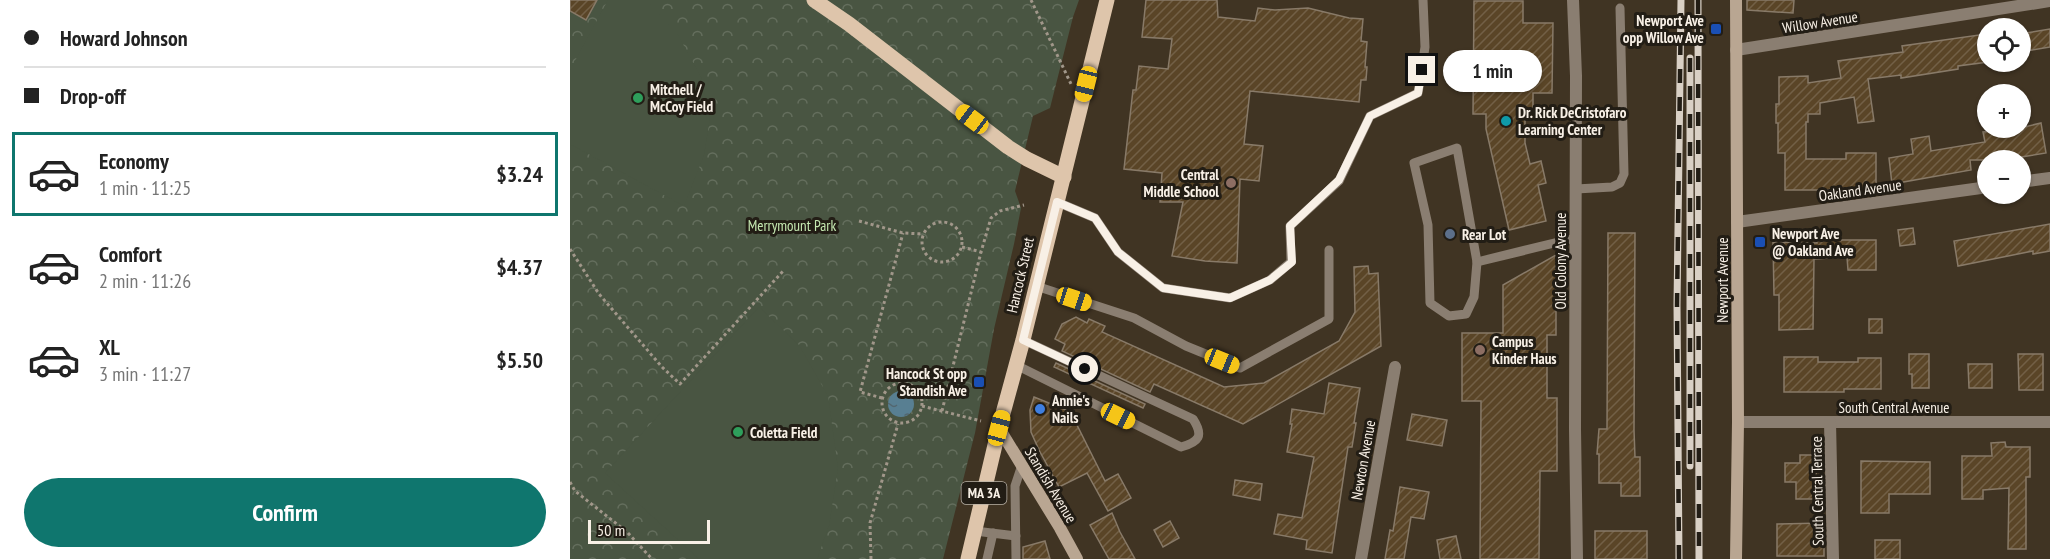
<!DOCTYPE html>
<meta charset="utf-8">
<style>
:root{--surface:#fff;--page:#f2f2f2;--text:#222;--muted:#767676;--line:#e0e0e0;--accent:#0f766e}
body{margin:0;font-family:"PT Sans Narrow",sans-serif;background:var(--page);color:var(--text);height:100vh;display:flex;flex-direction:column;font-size:22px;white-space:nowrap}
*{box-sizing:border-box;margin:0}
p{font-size:20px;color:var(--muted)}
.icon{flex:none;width:33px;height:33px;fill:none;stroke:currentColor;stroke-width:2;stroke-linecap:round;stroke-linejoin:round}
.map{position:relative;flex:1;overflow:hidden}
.side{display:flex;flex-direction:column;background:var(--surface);width:570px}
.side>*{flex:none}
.hud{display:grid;align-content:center;height:132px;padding:0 24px;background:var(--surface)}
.buttons{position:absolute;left:1407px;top:18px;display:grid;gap:12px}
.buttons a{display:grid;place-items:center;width:54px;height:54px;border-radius:50%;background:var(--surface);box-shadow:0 2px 4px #0004;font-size:30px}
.scale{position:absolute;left:18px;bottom:15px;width:122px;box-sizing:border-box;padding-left:6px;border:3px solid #f8f0e6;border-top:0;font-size:16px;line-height:21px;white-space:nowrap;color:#f8f0e6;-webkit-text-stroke:4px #221d15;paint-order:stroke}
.end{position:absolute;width:27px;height:27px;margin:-14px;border:8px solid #f8f0e6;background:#111;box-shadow:0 0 0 3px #111}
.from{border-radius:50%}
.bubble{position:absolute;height:42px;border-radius:21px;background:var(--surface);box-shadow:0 2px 4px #0004;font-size:20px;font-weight:800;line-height:42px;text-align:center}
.car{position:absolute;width:18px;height:36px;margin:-18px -9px;border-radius:8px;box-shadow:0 0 4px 2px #0007;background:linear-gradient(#f5c518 24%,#345 0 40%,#f5c518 0 76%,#345 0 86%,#f5c518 0)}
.hud b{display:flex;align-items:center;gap:21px;height:57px;font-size:22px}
.hud b+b{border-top:2px solid var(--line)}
.hud i{width:15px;height:15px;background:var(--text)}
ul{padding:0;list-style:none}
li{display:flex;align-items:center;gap:18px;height:84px;margin:0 12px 9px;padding:0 12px;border:3px solid transparent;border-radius:0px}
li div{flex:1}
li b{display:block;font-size:22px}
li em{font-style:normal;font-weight:800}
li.current{border-color:var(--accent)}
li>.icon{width:54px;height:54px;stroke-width:1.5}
.action{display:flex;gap:12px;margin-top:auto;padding:12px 24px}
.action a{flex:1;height:69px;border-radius:36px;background:var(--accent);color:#fff;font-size:24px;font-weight:800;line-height:69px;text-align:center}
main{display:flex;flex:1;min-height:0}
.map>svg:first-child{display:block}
.park{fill:url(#park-crowns)}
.pitch{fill:#495542}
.water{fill:url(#water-ripples)}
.building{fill:url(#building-hatch);stroke:#887a68;stroke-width:1.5}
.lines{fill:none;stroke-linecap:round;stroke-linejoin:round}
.path{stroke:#a1978a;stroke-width:3;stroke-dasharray:3 3;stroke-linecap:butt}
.lane{stroke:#8a7e71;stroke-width:9}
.street{stroke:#8a7e71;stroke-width:12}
.secondary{stroke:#b9a692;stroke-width:12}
.primary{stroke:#dec5ab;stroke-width:15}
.rail-casing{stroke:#d9d0c5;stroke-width:7}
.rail{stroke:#221d15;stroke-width:4.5;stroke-dasharray:14;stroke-linecap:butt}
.route{stroke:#f8f0e6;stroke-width:8}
.transit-dot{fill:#1a4fb4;stroke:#221d15;stroke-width:2}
.leisure-dot{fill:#2e9e5b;stroke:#221d15;stroke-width:2}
.culture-dot{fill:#0f9aa8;stroke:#221d15;stroke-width:2}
.education-dot{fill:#8d6e63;stroke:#221d15;stroke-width:2}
.service-dot{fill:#5c6f8a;stroke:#221d15;stroke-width:2}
.shop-dot{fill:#3f7fe0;stroke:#221d15;stroke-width:2}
.labels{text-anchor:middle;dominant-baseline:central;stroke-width:6;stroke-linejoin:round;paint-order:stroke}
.shield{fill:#221d15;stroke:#b8b1a7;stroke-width:1.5}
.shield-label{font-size:14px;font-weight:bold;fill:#f8f0e6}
.poi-label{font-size:15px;font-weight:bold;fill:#f8f0e6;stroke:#221d15;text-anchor:start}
.street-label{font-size:15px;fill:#f8f0e6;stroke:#221d15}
.park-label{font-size:15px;fill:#c5e8b1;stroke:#221d15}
</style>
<main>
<section class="side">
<div class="hud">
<b><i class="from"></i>Howard Johnson</b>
<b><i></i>Drop-off</b>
</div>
<ul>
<li class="current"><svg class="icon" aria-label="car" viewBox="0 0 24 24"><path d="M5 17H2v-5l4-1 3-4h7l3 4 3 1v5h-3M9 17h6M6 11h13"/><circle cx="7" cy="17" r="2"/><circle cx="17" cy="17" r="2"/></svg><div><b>Economy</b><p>1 min · 11:25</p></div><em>$3.24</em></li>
<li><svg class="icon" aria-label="car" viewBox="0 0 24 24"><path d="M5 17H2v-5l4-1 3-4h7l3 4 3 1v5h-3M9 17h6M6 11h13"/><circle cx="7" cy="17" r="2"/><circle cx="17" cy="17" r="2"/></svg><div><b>Comfort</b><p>2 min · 11:26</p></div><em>$4.37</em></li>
<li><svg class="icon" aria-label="car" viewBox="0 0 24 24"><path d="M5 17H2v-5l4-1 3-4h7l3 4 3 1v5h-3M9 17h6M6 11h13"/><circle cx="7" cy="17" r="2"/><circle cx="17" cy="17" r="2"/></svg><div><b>XL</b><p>3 min · 11:27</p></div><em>$5.50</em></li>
</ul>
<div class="action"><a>Confirm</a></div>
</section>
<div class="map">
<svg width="1480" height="559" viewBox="0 0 1480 559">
<defs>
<pattern id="park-crowns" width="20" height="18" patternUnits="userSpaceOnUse" patternTransform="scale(1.5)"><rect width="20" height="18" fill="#495542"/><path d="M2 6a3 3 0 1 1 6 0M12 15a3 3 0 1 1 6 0" fill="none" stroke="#646e5d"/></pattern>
<pattern id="water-ripples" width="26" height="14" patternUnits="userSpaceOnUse" patternTransform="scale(1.5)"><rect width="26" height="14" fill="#587f92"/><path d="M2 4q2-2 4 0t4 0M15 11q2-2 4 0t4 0" fill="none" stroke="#52666f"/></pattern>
<pattern id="building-hatch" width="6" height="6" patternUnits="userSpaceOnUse" patternTransform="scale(1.5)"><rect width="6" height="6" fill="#5a4527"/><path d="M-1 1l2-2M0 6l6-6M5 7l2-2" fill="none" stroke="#726046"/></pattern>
</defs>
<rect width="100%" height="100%" fill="#403423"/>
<!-- park -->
<polygon class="park" points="0,0 509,0 503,17 480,108 463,116 445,191 451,208 444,244 424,329 405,433 373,559 0,559"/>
<!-- pitch -->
<g class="pitch">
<polygon points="38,0 72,0 80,4 108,35 131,77 140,118 134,155 114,206 0,144 0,70"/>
<polygon points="189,307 229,345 258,396 268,468 259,526 247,559 129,559 35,473"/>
</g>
<!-- water -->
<circle class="water" cx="331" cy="404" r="13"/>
<!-- building -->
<g class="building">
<polygon points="0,0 27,0 16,20 0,11"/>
<polygon points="576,0 647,0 648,17 685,21 688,8 705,10 738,8 779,18 793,19 791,41 797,42 795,67 797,67 796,80 791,80 789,102 680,91 674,144 693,146 689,181 670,179 667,263 635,261 602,256 613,202 590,202 592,173 554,169 563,90 566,90 569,66 598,69 602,39 572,37"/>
<polygon points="1177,0 1224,0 1223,13 1177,10"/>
<polygon points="904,1 953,1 953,23 983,23 982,93 963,93 963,114 955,114 955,143 960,164 971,161 976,183 968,185 976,221 939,230 916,129 916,114 903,114"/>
<polygon points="1480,29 1480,47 1450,52 1450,34"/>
<polygon points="1416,34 1418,62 1388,66 1388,69 1331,78 1331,75 1298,79 1304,121 1288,123 1284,97 1250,103 1250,114 1238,114 1238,122 1236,122 1236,159 1276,159 1276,153 1306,153 1306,190 1215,190 1215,153 1208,153 1208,123 1206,123 1206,104 1209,104 1209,77 1238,76 1238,83 1271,78 1268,61 1333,52 1332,46"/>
<polygon points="1471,123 1476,153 1439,159 1439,160 1400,160 1401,170 1322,184 1319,158 1343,154 1341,139 1359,136 1361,151 1415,142 1413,132 1450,128"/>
<polygon points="1480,224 1480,251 1463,254 1463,251 1388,266 1384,241"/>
<polygon points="1343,228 1345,244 1330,246 1328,230"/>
<polygon points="1038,233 1065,233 1064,430 1065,457 1070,457 1070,496 1051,496 1051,483 1029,483 1029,454 1027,454 1029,429 1037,429"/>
<polygon points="1263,240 1306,240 1306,270 1278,270 1277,257 1244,259 1243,329 1209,330 1209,295 1204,295 1203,242 1247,243 1247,241"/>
<polygon points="986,255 986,335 977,335 977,398 987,398 987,471 970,471 969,559 910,559 911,401 892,401 892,333 933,333 933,285"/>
<polygon points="798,266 799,274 808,273 811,346 673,424 584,384 580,392 492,351 495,344 485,339 492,324 506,317 517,323 519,319 535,326 532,332 654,387 694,383 769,341 785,312 784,267"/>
<rect x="1299" y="319" width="13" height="14"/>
<polygon points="1339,354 1359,354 1359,388 1342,388 1342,374 1339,374"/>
<polygon points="1448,354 1473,354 1473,390 1449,390"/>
<polygon points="1214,357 1248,357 1248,362 1288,362 1288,358 1311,358 1311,389 1274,389 1274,392 1214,392"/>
<polygon points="486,363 575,404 573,408 484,367"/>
<polygon points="1398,364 1422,364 1422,388 1399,388"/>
<polygon points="759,383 790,388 784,423 786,423 782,447 778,447 762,553 736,549 737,540 704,534 708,514 732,518 744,457 717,452 722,424 720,424 722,409 754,414"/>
<polygon points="464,397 506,414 507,425 535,481 548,474 561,498 538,511 517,473 489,487 469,450 461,432 460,410"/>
<polygon points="842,414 877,420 872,446 837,440"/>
<polygon points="1435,442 1436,447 1460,447 1460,477 1456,477 1456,549 1438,549 1439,488 1413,490 1413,499 1392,499 1392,456 1422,456 1421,443"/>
<polygon points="1230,455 1246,455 1246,499 1226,499 1226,482 1215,482 1215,463 1230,463"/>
<polygon points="1291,461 1360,462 1360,494 1319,494 1319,513 1291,513"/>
<polygon points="665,480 692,484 690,500 663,495"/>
<polygon points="830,487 859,492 854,519 841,517 834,559 815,559 820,530 823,531"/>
<polygon points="542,513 550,532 565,559 539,559 520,525"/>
<polygon points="600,521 609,538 593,547 584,530"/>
<polygon points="1254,523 1254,556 1207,556 1207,524"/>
<rect x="1025" y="531" width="52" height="28"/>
<polygon points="886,536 891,559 870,559 867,540"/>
<rect x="1305" y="540" width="25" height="19"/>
<polygon points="475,541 480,559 453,559 453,547"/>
</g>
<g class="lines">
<!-- path -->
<g class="path">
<polyline points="461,0 501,84"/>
<polyline points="289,221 333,233 353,234"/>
<circle cx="372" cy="242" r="20"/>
<polyline points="392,247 411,252 421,218 430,211 454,205"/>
<polyline points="0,249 29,294 92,367 110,384 214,270"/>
<circle cx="332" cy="403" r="20"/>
<polyline points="312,398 290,392 333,233"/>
<polyline points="352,406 411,421"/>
<polyline points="372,411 411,252"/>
<polyline points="0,482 5,491 57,532 82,559"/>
<polyline points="301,559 300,523 328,424"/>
</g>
<!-- lane -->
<g class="lane">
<polygon points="887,148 907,262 904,297 896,314 879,316 860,303 858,225 844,163"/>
<polyline points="1006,189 1042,187 1050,183 1054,174 1050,8"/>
<polyline points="487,202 525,218 548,252 593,288 660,298 700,280 721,262 720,226 769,181 800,116 848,93 855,47 853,0"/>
<polyline points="907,262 1005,238"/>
<polyline points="466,286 564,318 616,346 670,368 759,319 759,250"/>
<path d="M 446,365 L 611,447 C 629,442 634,436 623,419 L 453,340"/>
<polyline points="405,531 446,536"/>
<polyline points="417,559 423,533"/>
<polyline points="446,559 445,486 452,465"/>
</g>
<!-- street -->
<g class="street">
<polyline points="1003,0 1006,76 1005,429 1007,559"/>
<polyline points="1166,50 1480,1"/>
<polyline points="1450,182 1480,178"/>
<polyline points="1167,222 1418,187"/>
<polyline points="1168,422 1480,422"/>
<polyline points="1260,422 1263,559"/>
<polyline points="791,559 825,367"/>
</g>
<!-- secondary -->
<g class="secondary">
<polyline points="1166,0 1168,422 1166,559"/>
<polyline points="429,428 490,528 507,559"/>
</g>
<!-- primary -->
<g class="primary">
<polyline points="244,0 279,24 438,147 457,159 494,177"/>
<polyline points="398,559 429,428 453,340 537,0"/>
</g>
<defs>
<g id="rail">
<polyline points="1128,0 1129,559"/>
<polyline points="1120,58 1120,466"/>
<polyline points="1109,559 1107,305 1111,0"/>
</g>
</defs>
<!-- rail casing -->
<use href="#rail" class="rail-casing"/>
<!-- rail -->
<use href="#rail" class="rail"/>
</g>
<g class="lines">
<!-- route -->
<polyline class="route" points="515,369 453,340 487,202 525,218 548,252 593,288 660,298 700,280 722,262 720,226 769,180 800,116 848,93 852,70"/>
</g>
<!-- markers -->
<g class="transit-dot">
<rect x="1140" y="23" width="12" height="12" rx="3"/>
<rect x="1184" y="236" width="12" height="12" rx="3"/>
<rect x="403" y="376" width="12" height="12" rx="3"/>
</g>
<g class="leisure-dot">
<circle cx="68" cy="98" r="6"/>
<circle cx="168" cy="432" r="6"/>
</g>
<circle class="culture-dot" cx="936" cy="121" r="6"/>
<g class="education-dot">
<circle cx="661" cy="183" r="6"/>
<circle cx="910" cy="350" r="6"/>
</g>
<circle class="service-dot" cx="880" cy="234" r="6"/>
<circle class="shop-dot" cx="470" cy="409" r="6"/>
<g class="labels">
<!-- shield labels -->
<rect class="shield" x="391.5" y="482" width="45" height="22" rx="4.5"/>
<g class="shield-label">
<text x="414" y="493">MA 3A</text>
</g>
<!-- poi labels -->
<g class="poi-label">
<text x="1134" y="20" text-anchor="end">Newport Ave<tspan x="1134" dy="17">opp Willow Ave</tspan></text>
<text x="80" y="89">Mitchell /<tspan x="80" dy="17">McCoy Field</tspan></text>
<text x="948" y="112">Dr. Rick DeCristofaro<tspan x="948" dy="17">Learning Center</tspan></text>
<text x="649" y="174" text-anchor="end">Central<tspan x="649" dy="17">Middle School</tspan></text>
<text x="1202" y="233">Newport Ave<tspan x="1202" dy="17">@ Oakland Ave</tspan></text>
<text x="892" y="234">Rear Lot</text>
<text x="922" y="341">Campus<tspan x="922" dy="17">Kinder Haus</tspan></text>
<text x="397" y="373" text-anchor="end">Hancock St opp<tspan x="397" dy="17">Standish Ave</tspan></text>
<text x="482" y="400">Annie's<tspan x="482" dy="17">Nails</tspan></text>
<text x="180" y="432">Coletta Field</text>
</g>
<!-- street labels -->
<g class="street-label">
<text transform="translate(1250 22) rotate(-9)">Willow Avenue</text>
<text transform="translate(1290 190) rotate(-8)">Oakland Avenue</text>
<text transform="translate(990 261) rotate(-90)">Old Colony Avenue</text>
<text transform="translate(450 275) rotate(-77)">Hancock Street</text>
<text transform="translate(1152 280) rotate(-90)">Newport Avenue</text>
<text x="1324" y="407">South Central Avenue</text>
<text transform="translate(793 460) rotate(-80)">Newton Avenue</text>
<text transform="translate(481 485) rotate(59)">Standish Avenue</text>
<text transform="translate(1247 491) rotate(-91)">South Central Terrace</text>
</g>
<!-- park labels -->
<g class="park-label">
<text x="222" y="225">Merrymount Park</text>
</g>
</g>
</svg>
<div class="buttons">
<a><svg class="icon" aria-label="locate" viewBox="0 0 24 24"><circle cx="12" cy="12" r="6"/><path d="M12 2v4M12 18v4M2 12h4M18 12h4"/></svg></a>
<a>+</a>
<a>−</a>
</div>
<div class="scale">50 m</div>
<i class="end from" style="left:515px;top:369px"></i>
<i class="end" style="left:852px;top:70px"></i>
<div class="bubble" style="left:873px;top:50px;width:99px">1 min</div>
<i class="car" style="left:516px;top:84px;rotate:194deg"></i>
<i class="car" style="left:402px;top:119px;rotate:307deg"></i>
<i class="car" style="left:504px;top:299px;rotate:108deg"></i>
<i class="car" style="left:652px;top:361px;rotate:112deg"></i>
<i class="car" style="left:548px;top:416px;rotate:116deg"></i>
<i class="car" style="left:429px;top:428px;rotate:15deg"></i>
</div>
</main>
